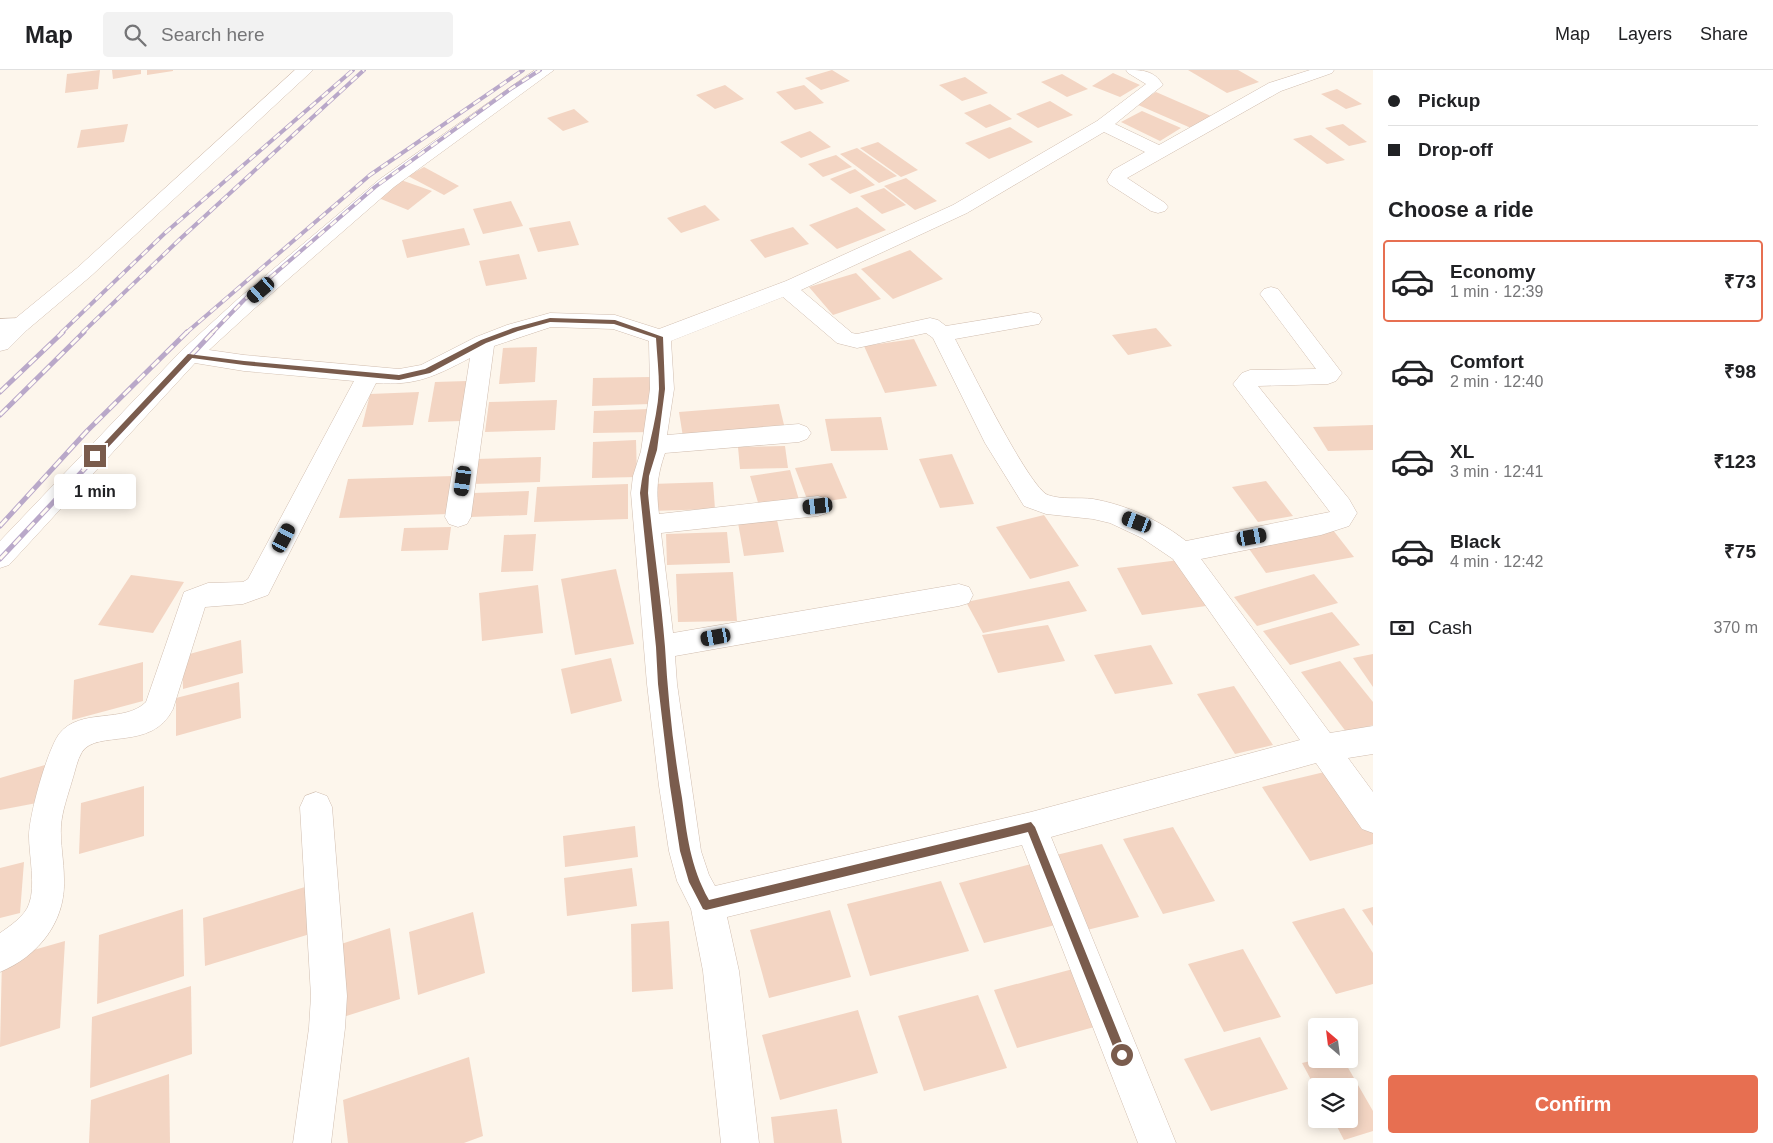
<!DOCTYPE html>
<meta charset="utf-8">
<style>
:root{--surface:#fff;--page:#f2f2f2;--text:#202124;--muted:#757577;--line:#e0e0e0;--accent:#e76f51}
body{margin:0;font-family:Helvetica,sans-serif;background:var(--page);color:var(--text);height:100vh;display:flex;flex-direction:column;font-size:19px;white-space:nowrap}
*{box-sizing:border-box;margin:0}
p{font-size:16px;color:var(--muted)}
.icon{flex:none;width:28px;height:28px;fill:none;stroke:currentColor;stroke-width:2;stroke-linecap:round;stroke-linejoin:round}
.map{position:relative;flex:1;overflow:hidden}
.panel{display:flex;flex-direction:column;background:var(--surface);width:400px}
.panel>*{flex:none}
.hud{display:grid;align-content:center;height:110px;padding:0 15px;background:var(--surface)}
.needle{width:32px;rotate:332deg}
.controls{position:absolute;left:1308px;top:948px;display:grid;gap:10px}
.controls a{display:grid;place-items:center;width:50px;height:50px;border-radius:5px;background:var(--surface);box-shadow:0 2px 12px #0003;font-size:25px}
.end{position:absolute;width:22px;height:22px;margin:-11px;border:6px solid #7a5c4d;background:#fff;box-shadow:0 0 0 2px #fff}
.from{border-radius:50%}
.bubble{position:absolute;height:35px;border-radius:5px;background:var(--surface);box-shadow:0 2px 12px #0003;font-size:16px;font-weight:700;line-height:35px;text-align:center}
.car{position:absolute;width:15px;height:30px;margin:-15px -8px;border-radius:6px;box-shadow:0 0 4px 1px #0007;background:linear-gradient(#222 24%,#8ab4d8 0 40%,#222 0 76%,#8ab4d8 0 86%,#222 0)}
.hud b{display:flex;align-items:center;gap:18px;height:48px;font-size:19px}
.hud b+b{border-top:1px solid var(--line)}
.hud i{width:12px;height:12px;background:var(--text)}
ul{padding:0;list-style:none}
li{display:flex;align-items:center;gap:15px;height:82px;margin:0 10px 8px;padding:0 5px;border:2px solid transparent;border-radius:5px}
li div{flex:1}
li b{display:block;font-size:19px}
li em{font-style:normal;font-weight:700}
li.selected{border-color:var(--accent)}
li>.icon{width:45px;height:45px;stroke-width:1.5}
h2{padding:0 15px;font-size:22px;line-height:60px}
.pay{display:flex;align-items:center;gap:12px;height:55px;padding:0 15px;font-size:19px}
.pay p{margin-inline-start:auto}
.cta{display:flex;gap:10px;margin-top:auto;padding:10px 15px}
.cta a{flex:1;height:58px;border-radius:5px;background:var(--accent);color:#fff;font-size:20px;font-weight:700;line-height:58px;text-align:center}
header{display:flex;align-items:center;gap:30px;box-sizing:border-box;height:70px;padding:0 25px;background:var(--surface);border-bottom:1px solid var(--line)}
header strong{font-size:24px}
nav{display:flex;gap:28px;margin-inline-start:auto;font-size:18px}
.search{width:350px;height:45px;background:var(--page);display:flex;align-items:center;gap:12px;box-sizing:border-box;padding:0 18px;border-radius:5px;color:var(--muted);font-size:19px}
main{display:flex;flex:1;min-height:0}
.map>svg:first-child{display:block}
.building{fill:#f3d5c3}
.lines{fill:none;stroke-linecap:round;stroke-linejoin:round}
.minor-casing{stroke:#d1beb0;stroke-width:1}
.tertiary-casing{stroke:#d1beb0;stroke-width:1}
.minor{fill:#fff;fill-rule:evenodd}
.tertiary{fill:#fff;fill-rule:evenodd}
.rail-far1-casing{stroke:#b9a8c9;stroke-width:4}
.rail-casing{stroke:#b9a8c9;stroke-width:5}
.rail-far1{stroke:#fffaf3;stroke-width:2.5;stroke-dasharray:8;stroke-linecap:butt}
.rail{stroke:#fffaf3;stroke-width:3;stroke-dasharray:10;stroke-linecap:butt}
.route{fill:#7a5c4d}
</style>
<header>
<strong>Map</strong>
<div class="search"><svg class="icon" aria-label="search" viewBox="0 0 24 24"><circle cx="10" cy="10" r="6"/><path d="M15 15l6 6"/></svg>Search here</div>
<nav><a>Map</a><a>Layers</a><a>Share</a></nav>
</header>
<main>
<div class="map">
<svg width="1373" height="1073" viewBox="0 0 1373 1073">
<rect width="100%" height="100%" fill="#fdf6ec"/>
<!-- building -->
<g class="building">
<polygon points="100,0 98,19 65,23 67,4"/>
<polygon points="112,0 141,0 141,4 113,9"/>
<polygon points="147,0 173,0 173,1 147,5"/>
<polygon points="832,0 850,11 821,20 805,8"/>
<polygon points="1188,0 1238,0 1259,12 1227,23"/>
<polygon points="1113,3 1140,15 1120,27 1092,16"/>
<polygon points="1062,4 1088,19 1067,27 1041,12"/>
<polygon points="965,7 988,23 962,31 939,15"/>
<polygon points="725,15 744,29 715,39 696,25"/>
<polygon points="804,15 824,33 795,40 776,22"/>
<polygon points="1337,19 1362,34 1346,39 1321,24"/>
<polygon points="1156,22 1211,46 1191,58 1136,34"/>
<polygon points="1050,31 1073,45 1038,58 1016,44"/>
<polygon points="990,34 1012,49 986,58 964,43"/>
<polygon points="574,39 589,52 563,61 547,48"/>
<polygon points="1142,41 1181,58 1160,71 1121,52"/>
<polygon points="128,54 124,72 77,78 81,60"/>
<polygon points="1343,54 1367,72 1349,76 1325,58"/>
<polygon points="1010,57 1033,72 989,89 965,73"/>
<polygon points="810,61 831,77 801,88 780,72"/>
<polygon points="1311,65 1345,90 1327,94 1293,69"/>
<polygon points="878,72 918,100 901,107 860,78"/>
<polygon points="857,78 897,106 879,113 840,84"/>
<polygon points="836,85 852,97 823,107 808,94"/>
<polygon points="424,97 459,116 444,125 408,106"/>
<polygon points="855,99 875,115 850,124 830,109"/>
<polygon points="906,108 937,131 915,140 884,116"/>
<polygon points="401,110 432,121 408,140 376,127"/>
<polygon points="884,118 906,135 882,144 860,126"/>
<polygon points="511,131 523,156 483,164 473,139"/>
<polygon points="705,135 720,150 681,163 667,148"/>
<polygon points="857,137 886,160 837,179 809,155"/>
<polygon points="570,151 579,175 538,182 529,158"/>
<polygon points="793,157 809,174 765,188 750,170"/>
<polygon points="464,158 470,175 407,188 402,170"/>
<polygon points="910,180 943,209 893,229 861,199"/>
<polygon points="519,184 527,209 486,216 479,191"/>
<polygon points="856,203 881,229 833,245 809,217"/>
<polygon points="1156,258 1172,276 1128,285 1112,265"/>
<polygon points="914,269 937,316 885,323 864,276"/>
<polygon points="537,277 535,312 499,314 503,278"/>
<polygon points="650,307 650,334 592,336 593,308"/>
<polygon points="467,311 462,351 428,352 435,312"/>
<polygon points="419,322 413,355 362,357 370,324"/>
<polygon points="557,330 555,360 485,362 489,332"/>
<polygon points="779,334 785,359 683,367 679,342"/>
<polygon points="650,339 651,362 593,363 594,341"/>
<polygon points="881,347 888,380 831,381 825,349"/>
<polygon points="1373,355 1373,380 1328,381 1313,357"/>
<polygon points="636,370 637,407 592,408 593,372"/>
<polygon points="785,376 788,398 740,399 738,377"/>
<polygon points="952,384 974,434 940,438 919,389"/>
<polygon points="541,387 540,412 472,414 476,389"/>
<polygon points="832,393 847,428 809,434 795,398"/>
<polygon points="790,400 800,433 760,439 750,406"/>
<polygon points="454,406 448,444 339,448 348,409"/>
<polygon points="1266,411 1293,446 1258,452 1232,417"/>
<polygon points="713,412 715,439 651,441 651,414"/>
<polygon points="628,414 628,449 534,452 537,417"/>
<polygon points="529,421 527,445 470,447 473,423"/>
<polygon points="1044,445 1079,496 1030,509 996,457"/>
<polygon points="777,450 784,482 744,486 738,453"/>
<polygon points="451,457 448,480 401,481 404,458"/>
<polygon points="1333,460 1354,487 1266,503 1247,476"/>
<polygon points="727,462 730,493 667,495 666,464"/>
<polygon points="536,464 533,501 501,502 504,465"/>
<polygon points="1179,490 1206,536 1142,545 1117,498"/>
<polygon points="616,499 634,574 575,585 561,509"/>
<polygon points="733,502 737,551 678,552 676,504"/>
<polygon points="1314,504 1338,533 1257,556 1234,527"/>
<polygon points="131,505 184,512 153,563 98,555"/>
<polygon points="1069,511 1087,541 983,563 966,532"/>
<polygon points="538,515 543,563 482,571 479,523"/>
<polygon points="1332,542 1360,575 1290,595 1263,561"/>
<polygon points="1048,555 1065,591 998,603 982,565"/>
<polygon points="241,570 243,603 183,619 182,586"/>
<polygon points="1151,575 1173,614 1115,624 1094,585"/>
<polygon points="1373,584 1373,617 1353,588"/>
<polygon points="611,588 622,631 571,644 561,599"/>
<polygon points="1340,591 1373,632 1373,655 1347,663 1301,602"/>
<polygon points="143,592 143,631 72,650 74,610"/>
<polygon points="239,612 241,648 176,666 176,628"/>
<polygon points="1234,616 1273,675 1235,684 1197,624"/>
<polygon points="45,695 42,732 0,740 0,708"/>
<polygon points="1337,699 1373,750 1373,774 1310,791 1262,717"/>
<polygon points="144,716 144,766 79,784 81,733"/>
<polygon points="635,756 638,787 565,797 563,766"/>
<polygon points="1173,757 1215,831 1163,844 1123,769"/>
<polygon points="1102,774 1139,847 1087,860 1052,786"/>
<polygon points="24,792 20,843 0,848 0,798"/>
<polygon points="1031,794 1059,854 984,873 959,813"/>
<polygon points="632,798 637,836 567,846 564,808"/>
<polygon points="941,811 969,881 870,906 847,834"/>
<polygon points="305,817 310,864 205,896 203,848"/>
<polygon points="1373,837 1373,856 1362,840"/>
<polygon points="1344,838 1373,883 1373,914 1336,924 1292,852"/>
<polygon points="183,839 184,906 97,934 99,865"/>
<polygon points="830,840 851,907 769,928 750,860"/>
<polygon points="473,842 485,903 418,925 409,862"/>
<polygon points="669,851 673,919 632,922 631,854"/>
<polygon points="390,858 400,929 340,948 332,877"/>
<polygon points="65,871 60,958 0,977 2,889"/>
<polygon points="1243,879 1281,947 1224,962 1188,894"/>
<polygon points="1073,899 1098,956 1017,978 994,920"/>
<polygon points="191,916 192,984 90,1018 92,947"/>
<polygon points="978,925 1007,998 924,1021 898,946"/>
<polygon points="858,940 878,1003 780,1030 762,965"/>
<polygon points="1260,967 1288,1019 1211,1041 1184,989"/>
<polygon points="469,987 483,1066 464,1073 348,1073 343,1030"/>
<polygon points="1319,989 1343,989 1373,1041 1373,1061 1344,1070 1333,1049 1349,1049 1349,1016 1316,1016 1316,1019 1302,993"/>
<polygon points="169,1004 170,1073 89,1073 91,1030"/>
<polygon points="837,1039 842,1073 774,1073 771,1047"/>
</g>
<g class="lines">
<defs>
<g id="minor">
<path d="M 535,0 L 554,0 L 394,117 L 255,238 L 209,280 L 244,285 L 399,299 L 421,295 L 476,267 L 507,255 L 550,243 L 615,245 L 659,259 L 786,211 L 953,135 L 1097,51 L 1146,14 L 1128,3 L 1126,0 C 1142,0 1154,0 1163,15 L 1115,54 L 1159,75 L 1269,13 L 1310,0 L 1334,0 L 1332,3 L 1281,21 L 1127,108 L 1165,133 L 1168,137 L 1165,141 L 1158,143 L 1151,141 L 1109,114 L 1107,110 L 1113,100 L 1145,82 L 1104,62 L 967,143 L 801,220 L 852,263 L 857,264 L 930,248 L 938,250 L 946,256 L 1031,242 L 1039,244 L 1042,249 L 1039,254 L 955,269 C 968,293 1029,418 1048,425 C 1062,430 1079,427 1093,429 C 1127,435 1159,450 1186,471 L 1330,442 L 1233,314 L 1242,303 L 1250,300 L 1316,299 L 1260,224 L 1264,219 L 1271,217 L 1278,219 L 1342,303 L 1336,311 L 1328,314 L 1258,316 L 1349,429 L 1357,443 L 1349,456 L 1321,465 L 1201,489 L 1330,663 L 1373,656 L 1373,684 L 1348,688 L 1373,722 L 1373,763 L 1362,759 L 1316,693 L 1051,767 L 1176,1073 L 1138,1073 L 1022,775 L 727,847 L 739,901 L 759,1073 L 721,1073 L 703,901 L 691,839 L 677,811 L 669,781 L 659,716 L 647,614 L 631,423 L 633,406 L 641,381 L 650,319 L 649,271 L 613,259 L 551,257 L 494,276 L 471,447 L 467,454 L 458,457 L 449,454 L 445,447 L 470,288 C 435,306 417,316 376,313 L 268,525 L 243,534 L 205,537 L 173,639 C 152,682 97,659 82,682 C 77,690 75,702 72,711 C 68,725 62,741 61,756 C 60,773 64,791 64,809 C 66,851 39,886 0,902 L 0,863 C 10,856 25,846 29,834 C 36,816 29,785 29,766 C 29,745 47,681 59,664 C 80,637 124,654 146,632 L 184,522 L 208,513 L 243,512 L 248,509 L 354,311 L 244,301 L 195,293 L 9,495 L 0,498 L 0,471 L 182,280 L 239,228 L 380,109 ZM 783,227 L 837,273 L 857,278 L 926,263 L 933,268 L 985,373 L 1024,436 L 1046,444 L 1093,449 L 1110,453 L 1142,468 L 1173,489 L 1300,670 L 1031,742 L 715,816 L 709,805 L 701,781 L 677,614 L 675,586 L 959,536 L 969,533 L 973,525 L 969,517 L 959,514 L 673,563 L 661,463 L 818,446 L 827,443 L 831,436 L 827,429 L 818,426 L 659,444 C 656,420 657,406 665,383 L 799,372 L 807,369 L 811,363 L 807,357 L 799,354 L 667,365 L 674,319 L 671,271 Z"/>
<polygon points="19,248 27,250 30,255 27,260 0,263 0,249"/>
<polygon points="316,722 327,726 332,737 347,926 345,958 331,1073 293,1073 309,958 311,926 300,737 305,726"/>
</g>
<polygon id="tertiary" points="295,0 313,0 91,206 27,260 8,279 0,281 0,261 77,198"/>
</defs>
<!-- minor casing -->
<use href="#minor" class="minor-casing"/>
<!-- tertiary casing -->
<use href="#tertiary" class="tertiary-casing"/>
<!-- minor -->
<use href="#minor" class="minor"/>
<!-- tertiary -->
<use href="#tertiary" class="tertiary"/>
<defs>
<g id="rail-far1">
<polyline points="61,263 165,163 353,0"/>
<polyline points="82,263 179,170 364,0"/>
<polyline points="186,263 370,105 523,0"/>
<polyline points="212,263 244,230 375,117 512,18 540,0"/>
</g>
<g id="rail">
<polyline points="0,322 63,262"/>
<polyline points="0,345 84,262"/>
<polyline points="0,456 87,361 187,262"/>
<polyline points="0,489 213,262"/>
</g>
</defs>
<!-- rail-far1 casing -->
<use href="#rail-far1" class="rail-far1-casing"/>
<!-- rail casing -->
<use href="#rail" class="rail-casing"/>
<!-- rail-far1 -->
<use href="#rail-far1" class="rail-far1"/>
<!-- rail -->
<use href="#rail" class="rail"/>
</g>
<!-- route -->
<path class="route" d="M 550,248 L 615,250 L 663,267 L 665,319 L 657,380 L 649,406 L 648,423 C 653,474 661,526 665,577 C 668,628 673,678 682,728 C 687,765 690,796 709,830 L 1031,752 L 1035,757 L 1127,985 L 1125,989 L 1122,991 L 1118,989 L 1028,762 L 706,840 L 703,839 L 689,812 L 680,781 L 670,716 L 658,614 L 656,577 L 640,423 C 644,388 657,354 659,319 C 659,302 657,285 656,268 L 614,254 L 550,252 L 518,261 L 486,273 L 430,303 L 399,310 L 244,295 L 192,288 L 98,388 L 92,386 L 188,284 L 244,291 L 399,305 L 425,299 L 481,270 L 513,258 Z"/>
</svg>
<div class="controls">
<a><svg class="needle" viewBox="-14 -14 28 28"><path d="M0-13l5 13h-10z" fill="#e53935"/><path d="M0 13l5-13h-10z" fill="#757577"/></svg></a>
<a><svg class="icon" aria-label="layers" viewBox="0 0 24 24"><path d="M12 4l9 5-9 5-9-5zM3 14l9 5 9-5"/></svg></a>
</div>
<i class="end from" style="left:1122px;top:985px"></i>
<i class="end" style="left:95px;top:386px"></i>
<div class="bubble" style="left:54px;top:404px;width:82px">1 min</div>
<i class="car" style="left:261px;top:220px;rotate:229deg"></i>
<i class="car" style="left:463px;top:411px;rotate:188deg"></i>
<i class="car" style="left:818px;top:436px;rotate:264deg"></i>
<i class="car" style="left:1137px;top:452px;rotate:291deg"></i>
<i class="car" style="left:1252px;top:467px;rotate:80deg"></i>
<i class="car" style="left:284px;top:468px;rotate:28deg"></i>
<i class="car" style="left:716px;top:567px;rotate:260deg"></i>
</div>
<section class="panel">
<div class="hud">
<b><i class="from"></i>Pickup</b>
<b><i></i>Drop-off</b>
</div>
<h2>Choose a ride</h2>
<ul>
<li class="selected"><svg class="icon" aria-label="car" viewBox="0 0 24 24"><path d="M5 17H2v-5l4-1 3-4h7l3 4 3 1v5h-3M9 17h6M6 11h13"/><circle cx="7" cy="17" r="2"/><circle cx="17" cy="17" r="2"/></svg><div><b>Economy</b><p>1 min · 12:39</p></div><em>₹73</em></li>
<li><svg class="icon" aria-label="car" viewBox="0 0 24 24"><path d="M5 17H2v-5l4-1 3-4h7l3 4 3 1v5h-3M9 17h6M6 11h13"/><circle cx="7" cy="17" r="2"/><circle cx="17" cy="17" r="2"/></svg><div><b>Comfort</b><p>2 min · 12:40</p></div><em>₹98</em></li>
<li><svg class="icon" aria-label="car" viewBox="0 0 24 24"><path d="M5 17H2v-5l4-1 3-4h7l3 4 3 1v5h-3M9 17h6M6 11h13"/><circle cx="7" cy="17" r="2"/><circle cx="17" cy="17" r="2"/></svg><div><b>XL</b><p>3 min · 12:41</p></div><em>₹123</em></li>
<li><svg class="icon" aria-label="car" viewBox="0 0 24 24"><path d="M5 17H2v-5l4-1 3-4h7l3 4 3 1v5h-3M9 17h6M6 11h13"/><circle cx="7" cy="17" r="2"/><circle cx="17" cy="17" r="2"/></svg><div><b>Black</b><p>4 min · 12:42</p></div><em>₹75</em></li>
</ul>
<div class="pay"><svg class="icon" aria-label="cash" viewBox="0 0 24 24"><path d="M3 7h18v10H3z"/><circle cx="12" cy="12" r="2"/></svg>Cash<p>370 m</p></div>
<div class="cta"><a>Confirm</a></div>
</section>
</main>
